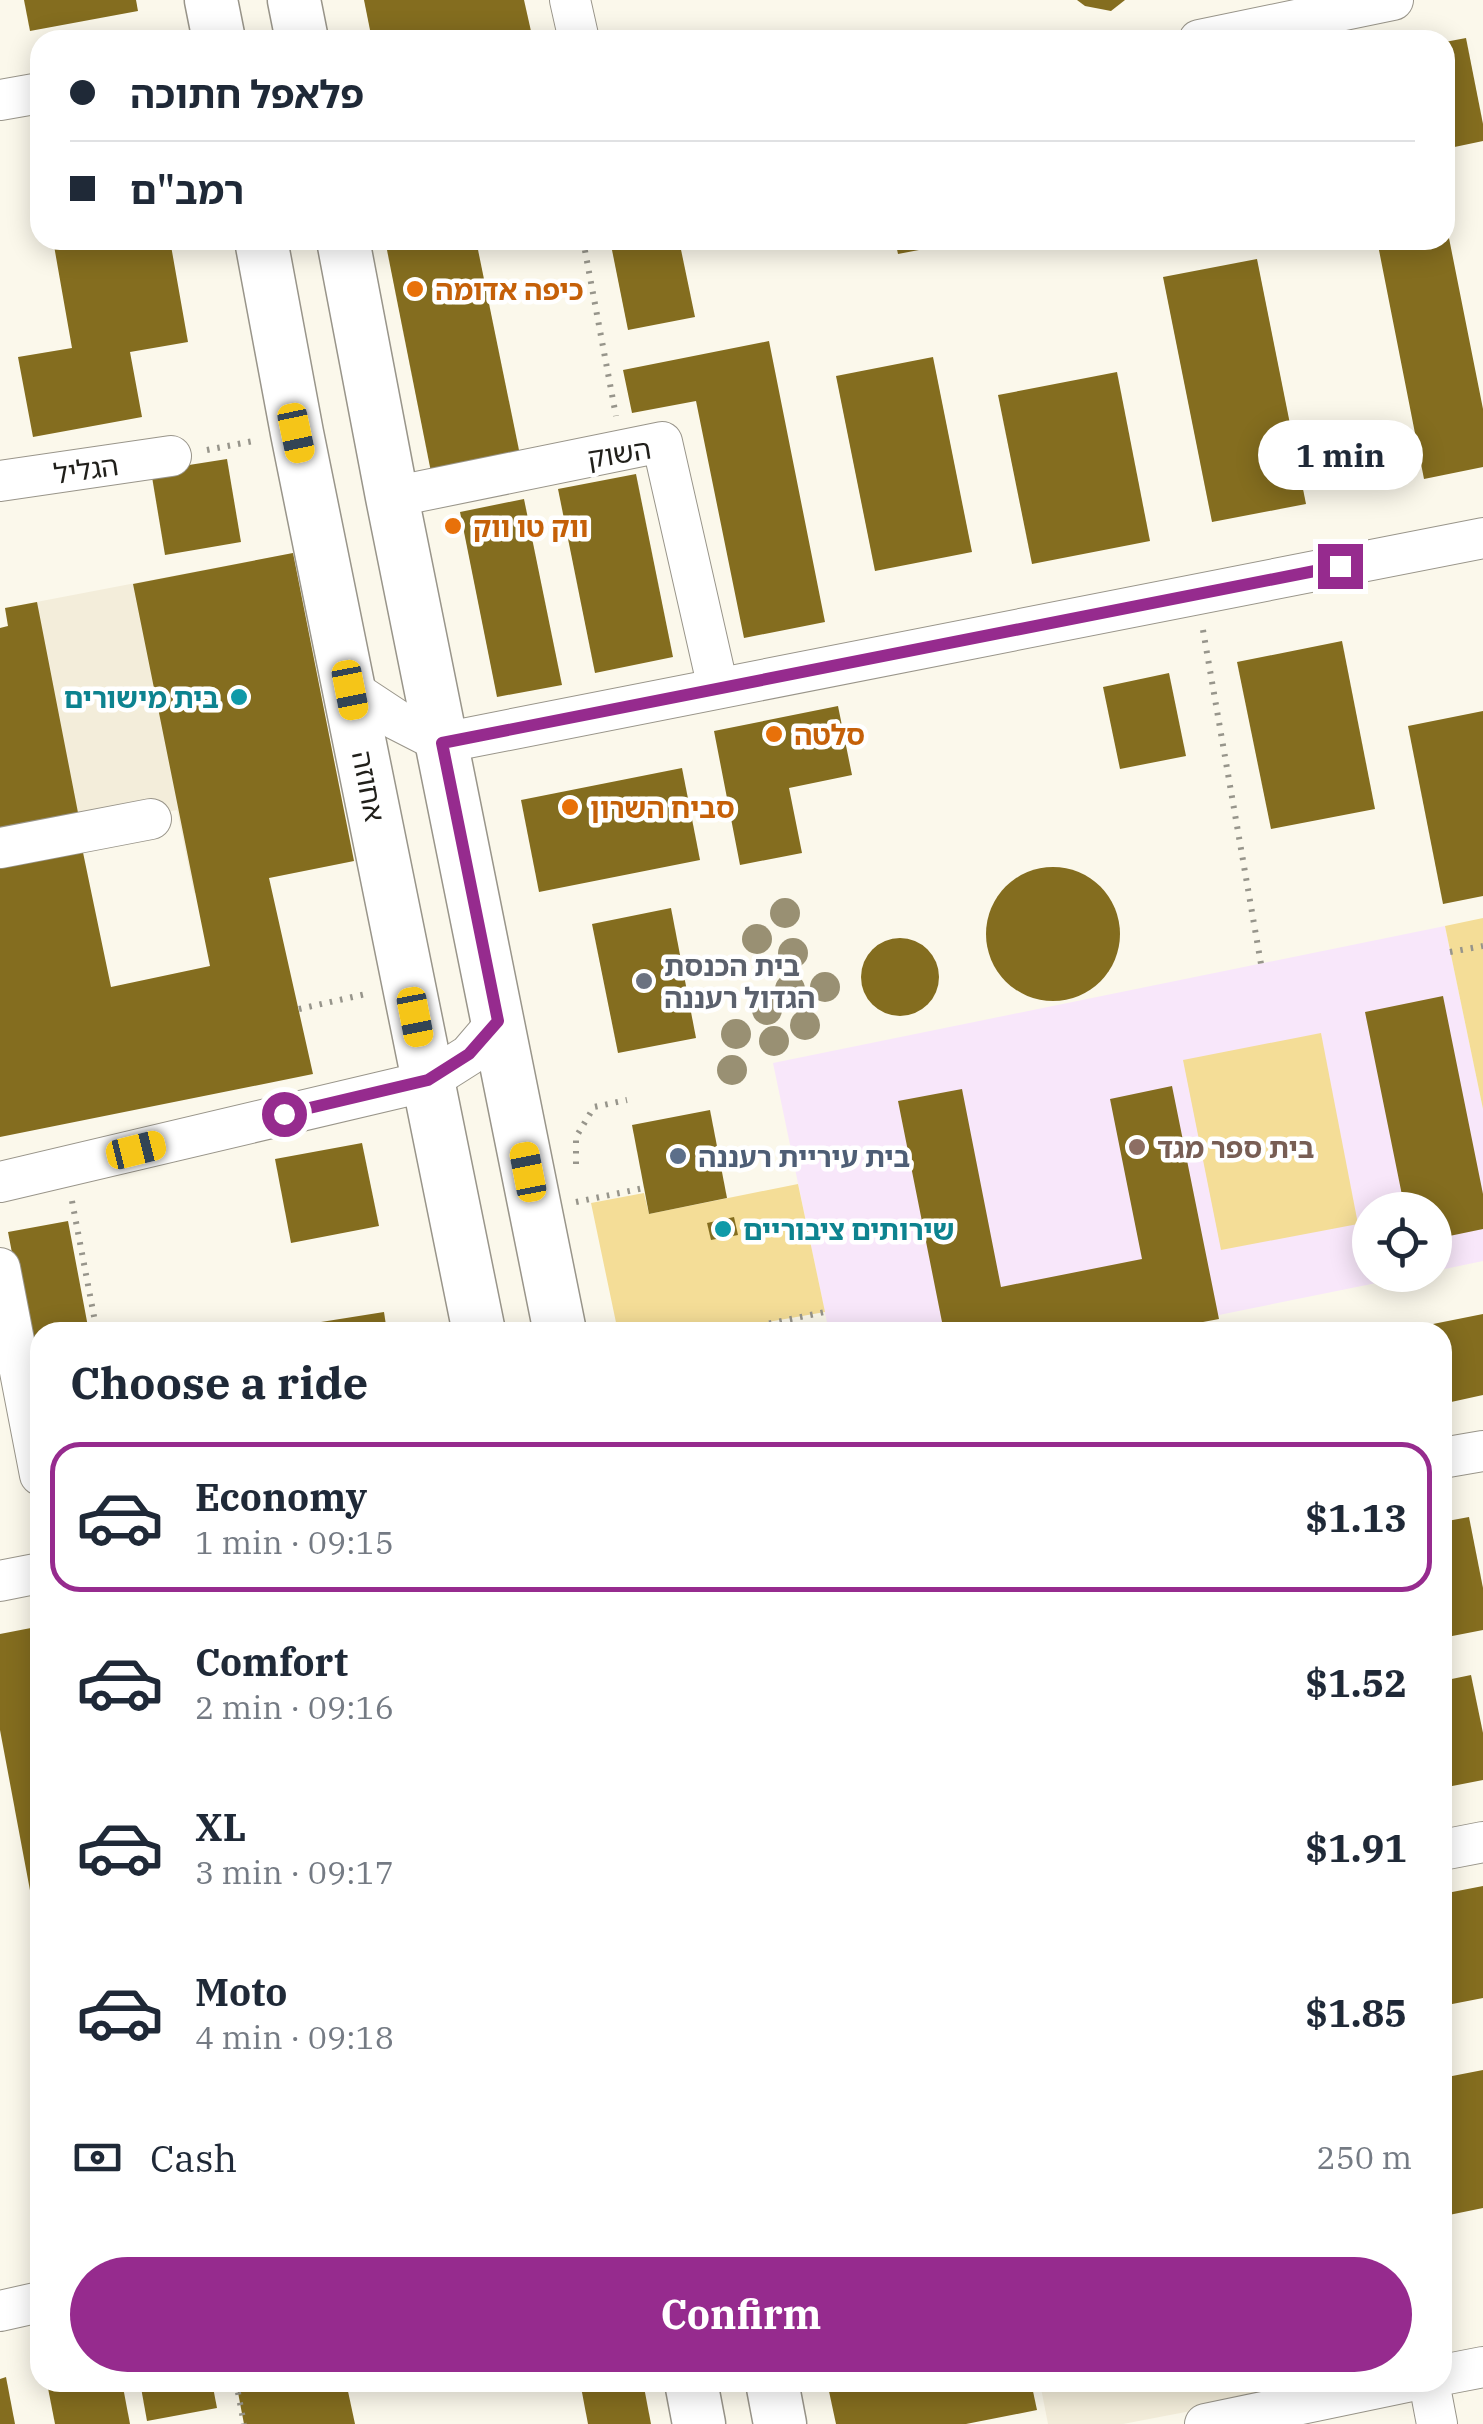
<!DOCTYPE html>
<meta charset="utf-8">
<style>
:root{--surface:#fff;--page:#f6f6f7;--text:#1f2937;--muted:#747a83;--line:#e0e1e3;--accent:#962b8e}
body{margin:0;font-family:"IBM Plex Serif","Noto Sans Hebrew",serif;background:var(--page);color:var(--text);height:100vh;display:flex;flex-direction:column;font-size:38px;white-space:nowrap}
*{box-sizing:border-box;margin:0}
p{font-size:32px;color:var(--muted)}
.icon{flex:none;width:55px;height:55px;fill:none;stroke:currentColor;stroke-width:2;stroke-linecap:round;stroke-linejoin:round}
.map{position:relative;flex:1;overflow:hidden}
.side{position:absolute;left:30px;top:1322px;width:1422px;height:1070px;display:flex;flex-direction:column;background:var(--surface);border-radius:30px;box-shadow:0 5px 25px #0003}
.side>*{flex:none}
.hud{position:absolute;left:30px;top:30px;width:1425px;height:220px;border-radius:30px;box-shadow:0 5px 25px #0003;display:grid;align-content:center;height:220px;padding:0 40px;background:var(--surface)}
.controls{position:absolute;left:1352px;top:1192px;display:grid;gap:20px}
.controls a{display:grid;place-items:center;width:100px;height:100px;border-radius:50%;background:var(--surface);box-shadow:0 5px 25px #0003;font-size:50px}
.end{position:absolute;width:45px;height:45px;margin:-22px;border:12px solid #962b8e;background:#fff;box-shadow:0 0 0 5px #fff}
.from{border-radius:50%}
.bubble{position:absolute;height:70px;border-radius:35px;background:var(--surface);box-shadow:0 5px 25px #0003;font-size:32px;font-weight:800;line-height:70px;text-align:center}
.car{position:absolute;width:30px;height:60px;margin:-30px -15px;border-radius:12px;box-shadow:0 0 8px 2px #0007;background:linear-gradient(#f5c518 24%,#345 0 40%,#f5c518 0 76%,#345 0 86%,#f5c518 0)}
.hud b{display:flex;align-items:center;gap:35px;height:95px;font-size:38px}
.hud b+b{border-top:2px solid var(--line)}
.hud i{width:25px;height:25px;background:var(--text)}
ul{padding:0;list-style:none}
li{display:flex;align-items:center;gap:30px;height:150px;margin:0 20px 15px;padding:0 20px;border:5px solid transparent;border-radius:30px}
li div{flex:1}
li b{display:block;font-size:38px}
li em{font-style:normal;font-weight:800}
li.active{border-color:var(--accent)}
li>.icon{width:90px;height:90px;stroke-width:1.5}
h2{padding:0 40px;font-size:45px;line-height:120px}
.pay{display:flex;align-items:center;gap:25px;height:110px;padding:0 40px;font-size:38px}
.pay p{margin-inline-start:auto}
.button{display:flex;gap:20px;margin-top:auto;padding:20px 40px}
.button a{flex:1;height:115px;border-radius:60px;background:var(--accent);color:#fff;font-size:40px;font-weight:800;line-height:115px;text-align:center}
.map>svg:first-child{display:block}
.built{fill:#f3edda}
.education{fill:#f8e7fa}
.green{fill:#f4dd97}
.building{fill:#846d1f}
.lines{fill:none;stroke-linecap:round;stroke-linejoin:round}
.minor-casing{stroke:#99958a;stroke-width:42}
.major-casing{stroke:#99958a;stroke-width:55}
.path{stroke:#97958b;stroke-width:6;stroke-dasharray:2.5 8;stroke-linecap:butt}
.minor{stroke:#fff;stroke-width:40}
.major{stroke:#fff;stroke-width:52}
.tree{fill:#999073}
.route{stroke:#962b8e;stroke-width:12}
.food-dot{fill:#e8710a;stroke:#fff;stroke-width:4}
.culture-dot{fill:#0f9aa8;stroke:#fff;stroke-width:4}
.worship-dot{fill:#6b7280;stroke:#fff;stroke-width:4}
.education-dot{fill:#8d6e63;stroke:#fff;stroke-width:4}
.service-dot{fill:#5c6f8a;stroke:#fff;stroke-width:4}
.labels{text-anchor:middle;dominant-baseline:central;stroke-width:9;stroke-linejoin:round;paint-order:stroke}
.food-label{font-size:28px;font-weight:bold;fill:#c56008;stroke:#fff;text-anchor:start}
.street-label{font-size:28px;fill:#201f1a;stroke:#fff}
.culture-label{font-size:28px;font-weight:bold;fill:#0d838f;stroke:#fff;text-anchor:end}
.worship-label{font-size:28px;font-weight:bold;fill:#5b616d;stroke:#fff;text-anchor:start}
.education-label{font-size:28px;font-weight:bold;fill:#785e54;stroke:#fff;text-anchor:start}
.service-label{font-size:28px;font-weight:bold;fill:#4e5e75;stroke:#fff;text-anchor:start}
</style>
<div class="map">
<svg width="1483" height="2424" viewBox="0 0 1483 2424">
<rect width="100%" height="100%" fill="#fbf8eb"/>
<!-- built -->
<g class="built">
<polygon points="293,553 354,861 194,893 177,810 0,844 0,628 8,626 5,608"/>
<polygon points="1040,2383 1338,2383 1123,2424 1048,2424"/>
</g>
<!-- education -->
<polygon class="education" points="1445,926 1483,1109 1483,1261 1435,1271 1435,1210 1370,1210 1370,1275 1416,1275 1135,1332 829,1332 773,1063"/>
<!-- green -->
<g class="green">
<polygon points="1483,918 1483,1109 1445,926"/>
<polygon points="1321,1033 1358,1224 1221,1250 1183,1060"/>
<polygon points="798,1184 825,1312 711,1332 618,1332 591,1203 644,1193 649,1214"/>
</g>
<!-- building -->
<g class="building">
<polygon points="24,0 136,0 138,11 30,31"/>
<polygon points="364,0 524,0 533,40 372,40"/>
<polygon points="1077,0 1125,0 1111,11 1085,6"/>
<polygon points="1466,38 1483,124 1483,141 1445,149 1445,42"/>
<polygon points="1445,228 1447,228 1483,409 1483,467 1424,479 1377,240 1445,240"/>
<polygon points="53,240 170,240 188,342 130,352 142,417 33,437 18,357 72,348"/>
<polygon points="385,240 476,240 520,455 431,472"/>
<polygon points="610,240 679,240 695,317 628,330"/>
<polygon points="895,240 961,240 961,242 898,254"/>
<polygon points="1257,259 1306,504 1212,522 1163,277"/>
<polygon points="769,341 825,622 744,638 696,401 632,413 623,370"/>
<polygon points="933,357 972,552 875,571 836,376"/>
<polygon points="1117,372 1150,541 1032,564 998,395"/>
<polygon points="227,459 241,542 165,555 151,471"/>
<polygon points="636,474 673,657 595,673 558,489"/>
<polygon points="524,499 562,685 497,697 460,512"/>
<polygon points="293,553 354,861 269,878 313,1074 0,1137 0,854 80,838 111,987 210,966 133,584"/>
<polygon points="37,602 81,828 0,844 0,628 8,626 5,608"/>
<polygon points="1342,641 1375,809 1271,829 1237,662"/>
<polygon points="1169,673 1186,756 1120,769 1103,687"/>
<polygon points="838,706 852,775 789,788 802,853 740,865 714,731"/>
<polygon points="1483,711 1483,896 1443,904 1408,726"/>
<polygon points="682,768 700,860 539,892 521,800"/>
<circle cx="1053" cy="934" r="67"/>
<polygon points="671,908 696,1038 618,1053 592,924"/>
<circle cx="900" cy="977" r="39"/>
<polygon points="1443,996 1483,1194 1483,1229 1435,1239 1435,1210 1405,1210 1365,1012"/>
<polygon points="1172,1086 1219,1319 1150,1332 944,1332 898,1101 962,1089 1001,1287 1142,1259 1110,1099"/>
<polygon points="710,1110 727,1198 649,1214 632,1125"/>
<polygon points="362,1143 379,1226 291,1243 275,1159"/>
<polygon points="734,1217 738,1235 711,1240 707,1223"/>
<polygon points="68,1221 89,1332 40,1332 40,1388 38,1388 8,1232"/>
<polygon points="384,1312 387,1332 323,1332 321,1322"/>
<polygon points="1483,1314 1483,1395 1442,1404 1442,1332 1398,1332 1398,1331"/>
<polygon points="1469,1517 1483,1588 1483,1630 1442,1638 1442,1522"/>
<polygon points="36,1627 40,1648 40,1900 32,1901 0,1730 0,1634"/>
<polygon points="1471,1675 1483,1733 1483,1780 1442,1788 1442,1681"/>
<polygon points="1483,1886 1483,1998 1442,2006 1442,1894"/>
<polygon points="1483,2070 1483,2208 1449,2215 1442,2183 1442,2078"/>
<polygon points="6,2377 15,2424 0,2424 0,2379"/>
<polygon points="122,2382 130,2424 55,2424 47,2383"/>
<polygon points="140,2382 212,2382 217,2408 147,2421"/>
<polygon points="236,2382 346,2382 355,2424 244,2424"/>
<polygon points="580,2382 643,2382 651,2424 588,2424"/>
<polygon points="827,2382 1031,2382 1037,2410 966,2424 836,2424"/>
</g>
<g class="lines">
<defs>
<g id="minor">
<polyline points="570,0 579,40"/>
<polyline points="1199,40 1393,0"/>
<polyline points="0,100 40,93"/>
<polyline points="0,481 171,456"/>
<polyline points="392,497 662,442 718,688"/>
<polyline points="350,689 397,720 442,743 1483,538"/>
<polyline points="0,848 151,819"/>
<polyline points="0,1182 428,1081 469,1055 498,1021"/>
<polyline points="0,1268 40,1475"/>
<polyline points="1442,1458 1483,1451"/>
<polyline points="0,1581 40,1573"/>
<polyline points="1442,1850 1483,1842"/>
<polyline points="0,2311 40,2302"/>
<polyline points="1442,2375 1483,2367"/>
<polyline points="1429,2382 1437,2424"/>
<polyline points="1205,2424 1407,2382"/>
</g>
<g id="major">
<polyline points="211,0 219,40"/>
<polyline points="294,0 302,40"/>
<polyline points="261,240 297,433 479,1332"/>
<polyline points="343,240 392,497 560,1332"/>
<polyline points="691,2382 699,2424"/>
<polyline points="772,2382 780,2424"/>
</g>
</defs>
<!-- minor casing -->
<use href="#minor" class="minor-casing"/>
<!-- major casing -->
<use href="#major" class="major-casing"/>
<!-- path -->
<g class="path">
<polyline points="583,240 616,416"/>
<polyline points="207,450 253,441"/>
<polyline points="1203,630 1261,964"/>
<polyline points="1450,952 1483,946"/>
<polyline points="299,1009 366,994"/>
<polyline points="576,1164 576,1137 594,1107 627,1100"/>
<polyline points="72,1201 97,1332"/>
<polyline points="576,1202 644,1188"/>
<polyline points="728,1332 825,1312"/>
<polyline points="236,2382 244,2424"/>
</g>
<!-- minor -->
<use href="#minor" class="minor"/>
<!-- major -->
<use href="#major" class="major"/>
</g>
<!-- trees -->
<g class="tree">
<circle cx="785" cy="913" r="15"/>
<circle cx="757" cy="939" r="15"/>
<circle cx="793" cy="953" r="15"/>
<circle cx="825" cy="987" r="15"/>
<circle cx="790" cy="989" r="15"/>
<circle cx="767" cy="1010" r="15"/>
<circle cx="805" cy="1025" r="15"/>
<circle cx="736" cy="1034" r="15"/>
<circle cx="774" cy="1041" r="15"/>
<circle cx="732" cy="1070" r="15"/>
</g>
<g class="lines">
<!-- route -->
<polyline class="route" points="284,1114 428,1080 469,1054 498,1021 442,743 1340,566"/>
</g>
<!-- markers -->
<g class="food-dot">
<circle cx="415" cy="289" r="10"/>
<circle cx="453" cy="526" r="10"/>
<circle cx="774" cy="734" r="10"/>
<circle cx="570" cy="807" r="10"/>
</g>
<g class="culture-dot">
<circle cx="239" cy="697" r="10"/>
<circle cx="723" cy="1229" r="10"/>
</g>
<circle class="worship-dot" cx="644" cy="981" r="10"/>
<circle class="education-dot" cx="1137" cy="1147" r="10"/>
<circle class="service-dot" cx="678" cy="1156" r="10"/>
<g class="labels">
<!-- food labels -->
<g class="food-label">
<text x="435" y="289">כיפה אדומה</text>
<text x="473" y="526">ווק טו ווק</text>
<text x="794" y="734">סלטה</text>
<text x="590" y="807">סביח השרון</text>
</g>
<!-- street labels -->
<g class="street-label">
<text transform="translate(619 453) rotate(-9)">השוק</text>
<text transform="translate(86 469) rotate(-8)">הגליל</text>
<text transform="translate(369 786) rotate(79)">אחוזה</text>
</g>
<!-- culture labels -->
<g class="culture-label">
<text x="219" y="697">בית מישורים</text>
<text x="743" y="1229" text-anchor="start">שירותים ציבוריים</text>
</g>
<!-- worship labels -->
<g class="worship-label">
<text x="664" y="965">בית הכנסת<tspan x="664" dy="32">הגדול רעננה</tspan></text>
</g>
<!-- education labels -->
<g class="education-label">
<text x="1157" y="1147">בית ספר מגד</text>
</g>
<!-- service labels -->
<g class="service-label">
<text x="698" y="1156">בית עיריית רעננה</text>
</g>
</g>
</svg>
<div class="controls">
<a><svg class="icon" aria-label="locate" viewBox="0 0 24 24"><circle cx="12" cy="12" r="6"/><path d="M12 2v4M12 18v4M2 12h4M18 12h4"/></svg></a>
</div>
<i class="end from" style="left:284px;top:1114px"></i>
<i class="end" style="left:1340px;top:566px"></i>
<div class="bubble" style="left:1258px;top:420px;width:165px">1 min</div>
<i class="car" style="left:296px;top:433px;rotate:168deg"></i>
<i class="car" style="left:350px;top:690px;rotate:169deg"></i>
<i class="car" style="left:415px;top:1017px;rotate:169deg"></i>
<i class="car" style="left:136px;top:1150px;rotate:76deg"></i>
<i class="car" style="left:528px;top:1172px;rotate:349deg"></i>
<div class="hud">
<b><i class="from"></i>פלאפל חתוכה</b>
<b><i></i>רמב&quot;ם</b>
</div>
<section class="side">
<h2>Choose a ride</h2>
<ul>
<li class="active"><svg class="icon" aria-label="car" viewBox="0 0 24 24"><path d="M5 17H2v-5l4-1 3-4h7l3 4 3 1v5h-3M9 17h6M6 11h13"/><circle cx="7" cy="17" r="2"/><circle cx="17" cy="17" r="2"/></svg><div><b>Economy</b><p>1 min · 09:15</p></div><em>$1.13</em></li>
<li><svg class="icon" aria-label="car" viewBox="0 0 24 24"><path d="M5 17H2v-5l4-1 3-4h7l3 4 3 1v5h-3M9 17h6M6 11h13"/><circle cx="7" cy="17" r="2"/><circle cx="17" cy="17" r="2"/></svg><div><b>Comfort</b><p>2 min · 09:16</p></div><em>$1.52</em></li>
<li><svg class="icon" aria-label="car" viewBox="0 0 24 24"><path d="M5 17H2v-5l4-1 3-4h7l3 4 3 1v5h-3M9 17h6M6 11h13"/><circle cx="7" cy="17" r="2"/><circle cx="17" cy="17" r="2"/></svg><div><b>XL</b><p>3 min · 09:17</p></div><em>$1.91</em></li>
<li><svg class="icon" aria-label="car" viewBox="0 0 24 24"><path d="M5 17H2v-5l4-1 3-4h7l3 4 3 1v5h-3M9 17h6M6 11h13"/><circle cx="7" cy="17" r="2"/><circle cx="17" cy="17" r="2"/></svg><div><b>Moto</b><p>4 min · 09:18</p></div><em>$1.85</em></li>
</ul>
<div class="pay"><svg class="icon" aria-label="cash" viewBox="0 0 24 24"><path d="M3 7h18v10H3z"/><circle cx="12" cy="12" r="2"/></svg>Cash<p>250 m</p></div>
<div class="button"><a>Confirm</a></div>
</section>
</div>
